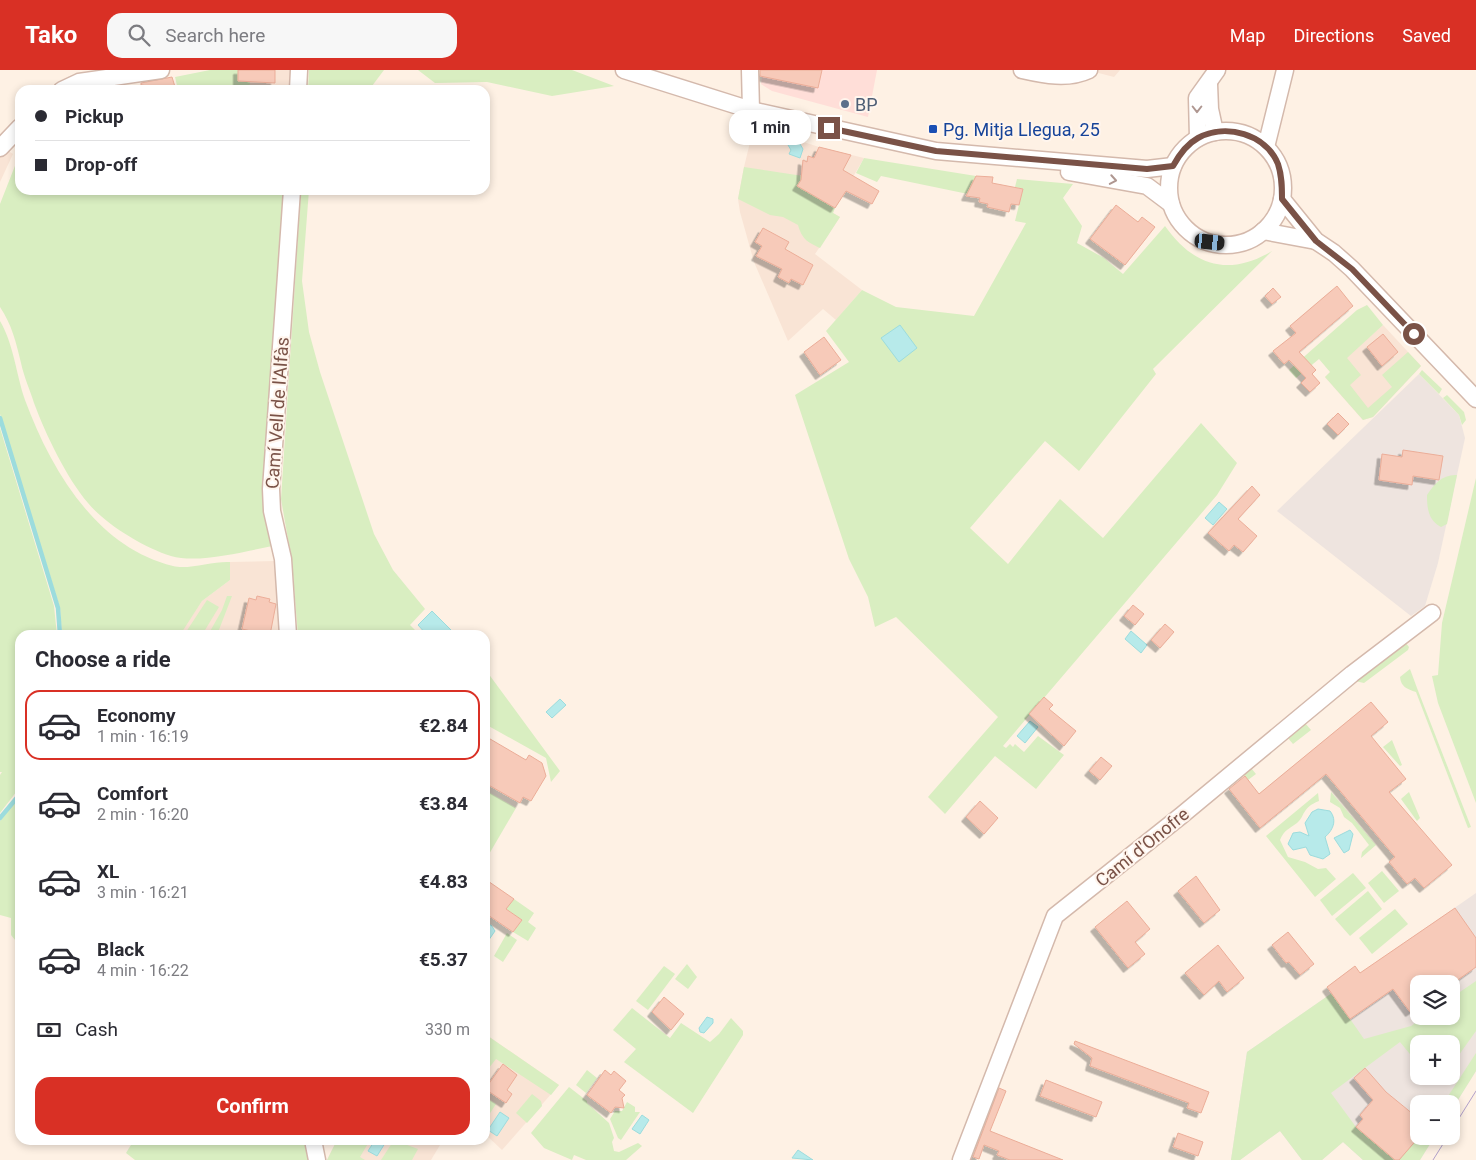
<!DOCTYPE html>
<meta charset="utf-8">
<style>
:root{--surface:#fff;--page:#f7f7f7;--text:#2b2b33;--muted:#7c7c81;--line:#e1e1e2;--accent:#d93025}
body{margin:0;font-family:Roboto,sans-serif;background:var(--page);color:var(--text);height:100vh;display:flex;flex-direction:column;font-size:19px;white-space:nowrap}
*{box-sizing:border-box;margin:0}
p{font-size:16px;color:var(--muted)}
.icon{flex:none;width:28px;height:28px;fill:none;stroke:currentColor;stroke-width:2;stroke-linecap:round;stroke-linejoin:round}
.map{position:relative;flex:1;overflow:hidden}
.details{position:absolute;left:15px;top:560px;width:475px;height:515px;display:flex;flex-direction:column;background:var(--surface);border-radius:15px;box-shadow:0 2px 8px #0003}
.details>*{flex:none}
.hud{position:absolute;left:15px;top:15px;width:475px;height:110px;border-radius:15px;box-shadow:0 2px 8px #0003;display:grid;align-content:center;height:110px;padding:0 20px;background:var(--surface)}
.controls{position:absolute;left:1410px;top:905px;display:grid;gap:10px}
.controls a{display:grid;place-items:center;width:50px;height:50px;border-radius:10px;background:var(--surface);box-shadow:0 2px 8px #0003;font-size:25px}
.end{position:absolute;width:22px;height:22px;margin:-11px;border:6px solid #7a5247;background:#fff;box-shadow:0 0 0 2px #fff}
.from{border-radius:50%}
.bubble{position:absolute;height:35px;border-radius:15px;background:var(--surface);box-shadow:0 2px 8px #0003;font-size:16px;font-weight:700;line-height:35px;text-align:center}
.car{position:absolute;width:15px;height:30px;margin:-15px -8px;border-radius:6px;box-shadow:0 0 4px 1px #0007;background:linear-gradient(#222 24%,#8ab4d8 0 40%,#222 0 76%,#8ab4d8 0 86%,#222 0)}
.hud b{display:flex;align-items:center;gap:18px;height:48px;font-size:19px}
.hud b+b{border-top:1px solid var(--line)}
.hud i{width:12px;height:12px;background:var(--text)}
ul{padding:0;list-style:none}
li{display:flex;align-items:center;gap:15px;height:70px;margin:0 10px 8px;padding:0 10px;border:2px solid transparent;border-radius:15px}
li div{flex:1}
li b{display:block;font-size:19px}
li em{font-style:normal;font-weight:700}
li.current{border-color:var(--accent)}
li>.icon{width:45px;height:45px;stroke-width:1.5}
h2{padding:0 20px;font-size:22px;line-height:60px}
.pay{display:flex;align-items:center;gap:12px;height:55px;padding:0 20px;font-size:19px}
.pay p{margin-inline-start:auto}
.primary-button{display:flex;gap:10px;margin-top:auto;padding:10px 20px}
.primary-button a{flex:1;height:58px;border-radius:15px;background:var(--accent);color:#fff;font-size:20px;font-weight:700;line-height:58px;text-align:center}
header{display:flex;align-items:center;gap:30px;box-sizing:border-box;height:70px;padding:0 25px;background:var(--accent);color:#fff}
header strong{font-size:24px}
nav{display:flex;gap:28px;margin-inline-start:auto;font-size:18px}
.search{width:350px;height:45px;background:var(--page);display:flex;align-items:center;gap:12px;box-sizing:border-box;padding:0 18px;border-radius:15px;color:var(--muted);font-size:19px}
.map>svg:first-child{display:block}
.residential{fill:#f9e4d5}
.commercial{fill:#ffded8}
.industrial{fill:#eee4df;fill-rule:evenodd}
.green{fill:#d9eec1}
.water{fill:#b7eaea;stroke:#9cdcdd}
.lines{fill:none;stroke-linecap:round;stroke-linejoin:round}
.stream{stroke:#9cdcdd;stroke-width:4.5}
.building{fill:#f7cab9;stroke:#ebad98;filter:url(#shadow)}
.minor-casing{stroke:#d4b9ac;stroke-width:19}
.minor{stroke:#fff;stroke-width:16}
.tram{stroke:#b2a1ca;stroke-width:1}
.oneway{stroke:#af9791}
.route{stroke:#7a5247;stroke-width:6}
.service-dot{fill:#5c6f8a;stroke:#fff5ed;stroke-width:2}
.transit-dot{fill:#1a4fb4;stroke:#fff5ed;stroke-width:2}
.labels{text-anchor:middle;dominant-baseline:central;stroke-width:4;stroke-linejoin:round;paint-order:stroke}
.service-label{font-size:18px;fill:#4e5e75;stroke:#fff5ed;text-anchor:start}
.transit-label{font-size:18px;fill:#164399;stroke:#fff5ed;text-anchor:start}
.street-label{font-size:18px;fill:#7a5247;stroke:#fff5ed}
</style>
<header>
<strong>Tako</strong>
<div class="search"><svg class="icon" aria-label="search" viewBox="0 0 24 24"><circle cx="10" cy="10" r="6"/><path d="M15 15l6 6"/></svg>Search here</div>
<nav><a>Map</a><a>Directions</a><a>Saved</a></nav>
</header>
<div class="map">
<svg width="1476" height="1090" viewBox="0 0 1476 1090">
<defs>
<filter id="shadow"><feDropShadow dx="-4.5" dy="4.5" stdDeviation="0" flood-color="#0004"/></filter>
</defs>
<rect width="100%" height="100%" fill="#fef1e4"/>
<!-- residential -->
<g class="residential">
<polygon points="210,0 294,0 292,20 195,20"/>
<polygon points="1087,0 1120,0 1114,7"/>
<polygon points="754,56 819,77 864,88 835,138 833,143 840,147 815,184 862,220 836,250 823,239 788,271 754,192 740,142 738,129 744,97"/>
<polygon points="4,78 13,84 0,112 0,83"/>
<polygon points="1383,255 1421,296 1373,347 1363,350 1325,307"/>
<polygon points="275,491 280,565 179,565 202,531 230,510 230,492"/>
<polygon points="485,964 559,1015 502,1080 485,1064"/>
<polygon points="337,1070 443,1070 431,1090 327,1090"/>
</g>
<!-- commercial -->
<polygon class="commercial" points="763,0 877,0 868,47 772,21 761,14"/>
<!-- industrial -->
<g class="industrial">
<polygon points="1419,304 1459,345 1465,368 1438,493 1425,536 1411,546 1277,441"/>
<path d="M 1476,823 L 1476,1001 L 1451,1041 L 1451,1034 L 1419,1034 L 1419,1066 L 1435,1066 L 1420,1090 L 1363,1090 L 1343,1072 L 1322,1090 L 1302,1090 L 1280,1061 L 1240,1090 L 1231,1090 L 1247,982 ZM 1419,914 L 1451,914 L 1451,946 L 1419,946 ZM 1419,974 L 1451,974 L 1451,1006 L 1419,1006 Z"/>
</g>
<!-- green -->
<g class="green">
<polygon points="210,0 238,0 238,11 250,12 249,20 178,20 175,7"/>
<polygon points="309,0 384,0 369,20 308,20"/>
<polygon points="418,0 572,0 614,16 552,26 487,12 435,13"/>
<path d="M 20,83 L 20,120 L 286,120 L 273,476 C 245,481 199,494 171,486 C 145,478 106,455 88,433 C 66,407 46,365 34,333 C 30,320 24,307 21,293 C 16,272 12,255 0,237 L 0,134 Z"/>
<polygon points="864,88 976,106 968,124 881,106 877,112 856,103"/>
<path d="M 744,97 L 803,106 L 809,122 L 835,138 L 833,143 L 840,147 L 820,178 C 807,172 802,169 798,155 L 783,147 L 770,145 L 738,129 Z"/>
<path d="M 1017,109 L 1073,114 L 1063,128 L 1082,156 L 1077,173 L 1104,188 L 1123,204 L 1165,156 C 1193,196 1229,207 1272,181 L 1153,299 L 1156,304 L 1079,401 L 1045,371 L 970,458 L 1008,494 L 1060,429 L 1103,468 L 1201,353 L 1237,393 L 1217,425 L 1003,676 L 1006,678 L 1010,674 L 1013,677 L 1015,674 L 1024,682 L 1038,666 L 1064,685 L 1036,719 L 995,686 L 945,744 L 928,727 L 998,647 L 896,547 L 875,557 L 868,527 L 849,489 L 795,325 L 849,292 L 826,261 L 862,220 L 896,237 L 974,246 L 1026,153 L 1015,151 L 1023,119 L 1015,117 Z"/>
<polygon points="301,120 309,120 302,211 309,262 320,302 374,464 393,500 425,539 410,555 420,565 298,565 292,492 281,429"/>
<polygon points="1367,235 1383,255 1347,288 1361,305 1350,315 1368,338 1392,317 1382,305 1408,282 1421,296 1373,347 1363,350 1325,307 1330,302 1319,289 1296,308 1289,300 1357,240"/>
<path d="M 0,251 C 14,275 16,304 25,330 C 51,400 96,477 173,496 C 188,500 213,491 230,492 L 230,510 L 202,531 L 180,565 L 62,565 L 60,538 L 0,344 Z"/>
<polygon points="1422,300 1442,319 1439,324 1419,304"/>
<polygon points="1447,325 1464,342 1466,350 1462,355 1459,345 1443,328"/>
<polygon points="0,358 54,536 57,565 20,565 20,717 0,743 0,705 2,702 0,702"/>
<path d="M 1457,405 L 1447,454 L 1441,457 C 1428,450 1427,438 1427,425 C 1434,414 1443,404 1457,405 Z"/>
<polygon points="1476,408 1476,733 1438,633 1432,606 1438,605 1442,553"/>
<polygon points="227,526 232,526 217,565 208,565 222,540"/>
<polygon points="207,530 219,537 202,565 184,565"/>
<polygon points="1405,572 1409,577 1408,580 1364,613 1355,611 1305,653 1311,660 1293,674 1287,667 1251,698 1256,704 1248,710 1240,700"/>
<polygon points="485,599 560,701 551,712 546,688 485,654"/>
<path d="M 1410,599 L 1417,618 L 1471,757 L 1468,758 L 1416,622 C 1407,619 1401,617 1400,607 Z"/>
<polygon points="1392,670 1402,695 1400,696 1383,677"/>
<polygon points="485,720 516,738 485,791"/>
<polygon points="1331,722 1376,775 1361,788 1362,782 1369,775 1352,753 1344,747 1340,738 1330,732"/>
<polygon points="1409,722 1420,748 1417,751 1401,729"/>
<path d="M 1318,723 L 1319,731 C 1301,738 1305,747 1297,753 C 1289,759 1284,760 1280,770 L 1288,787 L 1305,792 L 1318,799 L 1326,798 L 1336,809 L 1315,827 L 1266,766 Z"/>
<polygon points="20,726 20,876 11,865 11,848 0,845 0,751"/>
<polygon points="1382,801 1399,821 1384,833 1368,813"/>
<polygon points="1353,803 1366,818 1332,846 1320,830"/>
<polygon points="1368,821 1382,839 1350,866 1335,849"/>
<polygon points="514,829 534,843 528,852 536,858 528,871 513,862 522,850 506,839"/>
<polygon points="1395,839 1408,854 1372,884 1359,868"/>
<polygon points="507,863 517,870 503,892 494,886"/>
<polygon points="687,894 697,907 688,919 675,909"/>
<polygon points="664,896 675,904 648,940 636,931"/>
<polygon points="1476,911 1476,961 1456,989 1451,989 1451,974 1419,974 1419,989 1414,989 1400,972 1331,1023 1356,1057 1395,1090 1363,1090 1343,1072 1322,1090 1302,1090 1280,1061 1240,1090 1231,1090 1247,982 1332,923 1364,969 1411,956 1425,946 1451,946 1451,928"/>
<polygon points="632,938 670,968 681,953 710,972 719,964 731,948 743,961 743,965 693,1043 624,992 636,979 613,960"/>
<polygon points="485,964 559,1015 551,1025 496,989 485,1003"/>
<polygon points="1476,983 1476,1001 1451,1041 1451,1034 1443,1034"/>
<polygon points="587,1000 597,1008 586,1023 576,1015"/>
<polygon points="569,1017 587,1031 587,1033 609,1053 614,1068 612,1072 614,1081 619,1082 638,1073 642,1076 626,1090 586,1090 574,1085 572,1090 544,1078 531,1063"/>
<polygon points="532,1024 541,1031 542,1036 527,1053 516,1043"/>
<polygon points="485,1027 496,1034 485,1051"/>
<polygon points="627,1032 635,1037 635,1042 640,1042 621,1070 618,1068 610,1049 615,1041 622,1041"/>
<polygon points="1419,1066 1435,1066 1420,1090 1399,1090"/>
<polygon points="134,1070 307,1070 311,1090 135,1090 126,1083"/>
<polygon points="337,1070 370,1070 360,1087 365,1090 327,1090"/>
<polygon points="394,1070 418,1079 412,1090 381,1090"/>
</g>
<!-- water -->
<g class="water">
<polygon points="793,72 800,74 803,79 800,88 789,84 791,80 788,75"/>
<polygon points="900,255 917,278 899,292 881,268"/>
<polygon points="1219,432 1227,439 1213,455 1205,448"/>
<polygon points="432,541 456,565 427,565 418,555"/>
<polygon points="1131,561 1147,575 1141,583 1125,569"/>
<polygon points="560,629 566,635 552,648 546,642"/>
<polygon points="1030,651 1038,657 1025,673 1017,666"/>
<path d="M 1318,739 L 1330,741 C 1338,751 1332,761 1325,767 L 1330,784 L 1323,789 L 1310,785 L 1306,777 L 1293,780 L 1288,774 L 1293,763 L 1300,762 L 1309,766 L 1305,753 L 1312,742 Z"/>
<polygon points="1350,760 1353,764 1349,780 1344,783 1334,768"/>
<polygon points="487,855 491,855 495,861 486,874 485,857"/>
<polygon points="707,947 713,949 713,953 704,963 700,962 699,958"/>
<polygon points="500,1042 509,1048 497,1066 488,1060"/>
<polygon points="642,1045 649,1050 640,1064 632,1059"/>
<polygon points="375,1070 387,1070 377,1086 368,1081"/>
<polygon points="798,1080 813,1090 792,1088"/>
</g>
<g class="lines">
<!-- stream -->
<g class="stream">
<polyline points="0,348 58,538 60,565"/>
<polyline points="0,748 20,724"/>
</g>
</g>
<!-- building -->
<g class="building">
<polygon points="238,0 275,0 275,13 238,11"/>
<polygon points="760,0 822,0 818,18 760,6"/>
<polygon points="172,7 176,20 141,15 141,13"/>
<polygon points="819,77 851,85 843,100 879,121 872,134 846,121 835,138 797,116 801,110 803,90 807,92 808,86 814,88"/>
<polygon points="976,106 993,107 992,113 1023,119 1019,135 1011,134 1009,142 987,137 988,134 979,132 980,128 966,126"/>
<polygon points="1116,135 1138,152 1142,147 1155,157 1125,195 1090,169"/>
<polygon points="763,158 789,172 785,179 813,195 803,215 791,209 789,213 778,207 782,199 756,186 762,176 755,172"/>
<polygon points="1337,216 1353,236 1299,282 1316,300 1312,304 1320,313 1310,322 1301,313 1306,308 1289,290 1284,294 1273,281 1296,263 1290,256"/>
<polygon points="1273,218 1281,227 1272,234 1265,226"/>
<polygon points="1383,264 1398,282 1382,296 1367,277"/>
<polygon points="824,267 841,290 820,305 804,282"/>
<polygon points="1338,343 1349,354 1338,365 1327,354"/>
<polygon points="1403,380 1443,386 1439,410 1413,406 1412,415 1379,410 1382,384 1402,387"/>
<polygon points="1252,416 1260,425 1238,449 1257,466 1243,482 1234,475 1229,481 1208,463"/>
<polygon points="257,526 270,529 269,532 276,534 270,565 250,565 251,561 242,559 249,528 256,530"/>
<polygon points="1133,535 1144,544 1135,555 1124,546"/>
<polygon points="1165,554 1174,562 1160,578 1151,570"/>
<polygon points="1044,627 1053,635 1049,639 1076,661 1064,676 1029,644"/>
<polygon points="1371,632 1388,652 1371,666 1406,709 1389,722 1452,795 1424,818 1415,808 1407,814 1389,792 1395,787 1326,704 1260,758 1229,719 1245,706 1259,724"/>
<polygon points="485,666 526,690 529,685 542,693 546,706 531,731 523,727 520,733 485,713"/>
<polygon points="1101,687 1112,696 1100,710 1089,701"/>
<polygon points="980,731 998,748 984,764 966,747"/>
<polygon points="1196,806 1220,840 1204,853 1178,821"/>
<polygon points="485,809 514,829 506,839 522,850 513,862 485,843"/>
<polygon points="1127,831 1150,859 1135,872 1145,884 1128,898 1095,857"/>
<polygon points="1455,838 1476,868 1476,897 1452,914 1419,914 1419,936 1410,942 1393,919 1350,949 1327,917 1355,896 1360,903"/>
<polygon points="1288,862 1314,894 1300,905 1289,892 1286,893 1272,875"/>
<polygon points="1218,875 1244,908 1227,922 1219,911 1204,925 1185,903"/>
<polygon points="664,927 684,944 671,960 652,942"/>
<polygon points="1075,971 1209,1022 1201,1043 1187,1038 1189,1033 1090,996 1092,988 1074,974"/>
<polygon points="503,994 517,1005 507,1020 512,1024 506,1033 485,1019"/>
<polygon points="1365,998 1386,1022 1419,1049 1419,1067 1399,1090 1395,1090 1356,1057 1363,1049 1360,1045 1373,1030 1354,1008"/>
<polygon points="605,1000 611,1005 614,1001 626,1011 619,1020 625,1025 622,1028 624,1038 615,1037 611,1043 587,1025"/>
<polygon points="1046,1010 1102,1032 1096,1047 1040,1026"/>
<polygon points="999,1018 1006,1021 990,1061 1063,1090 1010,1090 997,1085 999,1081 984,1075 979,1089 973,1087"/>
<polygon points="1178,1063 1203,1072 1198,1086 1173,1077"/>
</g>
<g class="lines">
<defs>
<g id="minor">
<polyline points="624,0 751,40 936,81 1147,99 1173,96"/>
<polyline points="750,0 751,40"/>
<path d="M 1022,0 C 1044,5 1068,10 1089,0"/>
<polyline points="1209,14 1210,39 1215,62"/>
<polyline points="62,20 79,12 161,0"/>
<polyline points="298,20 299,0"/>
<circle cx="1226" cy="118" r="57"/>
<polyline points="1198,68 1197,28 1217,0"/>
<polyline points="1266,77 1285,0"/>
<polyline points="0,78 20,57"/>
<polyline points="1069,102 1147,116 1171,134"/>
<polyline points="1282,129 1316,171 1334,183 1352,199 1476,329"/>
<polyline points="1263,161 1316,171"/>
<polyline points="288,565 283,489 272,441 271,419 292,120"/>
<polyline points="313,1070 317,1090"/>
<polyline points="961,1090 1055,846 1182,745 1352,604 1432,543"/>
</g>
</defs>
<!-- minor casing -->
<use href="#minor" class="minor-casing"/>
<!-- minor -->
<use href="#minor" class="minor"/>
<!-- tram -->
<g class="tram">
<polyline points="1451,1061 1476,1021"/>
<polyline points="1433,1090 1448,1066"/>
</g>
</g>
<!-- one-way arrows -->
<defs><path id="oneway-chevron" d="M-2-3.5L2.5 0L-2 3.5" fill="none" stroke-width="1.6" stroke-linecap="round" stroke-linejoin="round" transform="scale(1.25)"/></defs>
<g class="oneway">
<use href="#oneway-chevron" transform="translate(1197 39) rotate(90)"/>
<use href="#oneway-chevron" transform="translate(1113 110) rotate(10)"/>
</g>
<g class="lines">
<!-- route -->
<path class="route" d="M 829,58 L 936,81 L 1147,99 L 1173,96 C 1179,85 1187,74 1198,68 C 1226,53 1266,64 1278,94 C 1282,106 1282,117 1282,129 L 1316,171 L 1352,199 L 1414,264"/>
</g>
<!-- markers -->
<circle class="service-dot" cx="845" cy="34" r="5"/>
<rect class="transit-dot" x="928" y="54" width="10" height="10" rx="2.5"/>
<g class="labels">
<!-- service labels -->
<g class="service-label">
<text x="855" y="34">BP</text>
</g>
<!-- transit labels -->
<g class="transit-label">
<text x="943" y="59">Pg. Mitja Llegua, 25</text>
</g>
<!-- street labels -->
<g class="street-label">
<text transform="translate(277 343) rotate(-86)">Camí Vell de l'Alfàs</text>
<text transform="translate(1142 777) rotate(-39)">Camí d'Onofre</text>
</g>
</g>
</svg>
<div class="controls">
<a><svg class="icon" aria-label="layers" viewBox="0 0 24 24"><path d="M12 4l9 5-9 5-9-5zM3 14l9 5 9-5"/></svg></a>
<a>+</a>
<a>−</a>
</div>
<i class="end from" style="left:1414px;top:264px"></i>
<i class="end" style="left:829px;top:58px"></i>
<div class="bubble" style="left:729px;top:40px;width:82px">1 min</div>
<i class="car" style="left:1210px;top:172px;rotate:96deg"></i>
<div class="hud">
<b><i class="from"></i>Pickup</b>
<b><i></i>Drop-off</b>
</div>
<section class="details">
<h2>Choose a ride</h2>
<ul>
<li class="current"><svg class="icon" aria-label="car" viewBox="0 0 24 24"><path d="M5 17H2v-5l4-1 3-4h7l3 4 3 1v5h-3M9 17h6M6 11h13"/><circle cx="7" cy="17" r="2"/><circle cx="17" cy="17" r="2"/></svg><div><b>Economy</b><p>1 min · 16:19</p></div><em>€2.84</em></li>
<li><svg class="icon" aria-label="car" viewBox="0 0 24 24"><path d="M5 17H2v-5l4-1 3-4h7l3 4 3 1v5h-3M9 17h6M6 11h13"/><circle cx="7" cy="17" r="2"/><circle cx="17" cy="17" r="2"/></svg><div><b>Comfort</b><p>2 min · 16:20</p></div><em>€3.84</em></li>
<li><svg class="icon" aria-label="car" viewBox="0 0 24 24"><path d="M5 17H2v-5l4-1 3-4h7l3 4 3 1v5h-3M9 17h6M6 11h13"/><circle cx="7" cy="17" r="2"/><circle cx="17" cy="17" r="2"/></svg><div><b>XL</b><p>3 min · 16:21</p></div><em>€4.83</em></li>
<li><svg class="icon" aria-label="car" viewBox="0 0 24 24"><path d="M5 17H2v-5l4-1 3-4h7l3 4 3 1v5h-3M9 17h6M6 11h13"/><circle cx="7" cy="17" r="2"/><circle cx="17" cy="17" r="2"/></svg><div><b>Black</b><p>4 min · 16:22</p></div><em>€5.37</em></li>
</ul>
<div class="pay"><svg class="icon" aria-label="cash" viewBox="0 0 24 24"><path d="M3 7h18v10H3z"/><circle cx="12" cy="12" r="2"/></svg>Cash<p>330 m</p></div>
<div class="primary-button"><a>Confirm</a></div>
</section>
</div>
